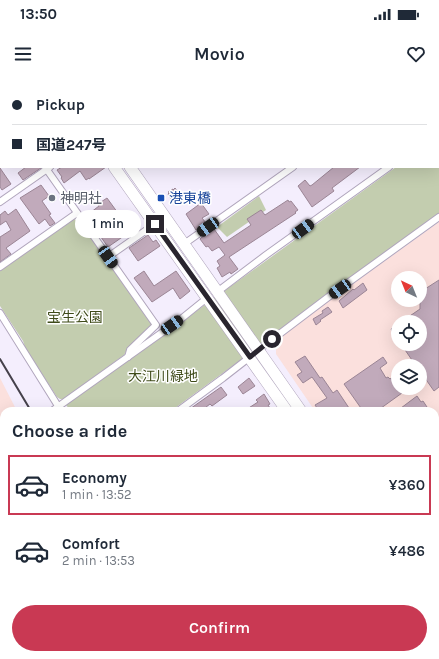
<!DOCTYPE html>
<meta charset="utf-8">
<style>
:root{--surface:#fff;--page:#f6f6f7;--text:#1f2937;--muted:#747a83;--line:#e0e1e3;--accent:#c93953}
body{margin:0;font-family:Karla,"Noto Sans JP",sans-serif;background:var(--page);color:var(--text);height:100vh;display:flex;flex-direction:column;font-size:15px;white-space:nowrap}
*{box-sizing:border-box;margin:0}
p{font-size:13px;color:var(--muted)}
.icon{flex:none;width:22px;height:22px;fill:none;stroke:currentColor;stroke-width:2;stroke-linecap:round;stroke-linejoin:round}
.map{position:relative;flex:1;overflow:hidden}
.details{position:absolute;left:0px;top:327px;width:439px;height:252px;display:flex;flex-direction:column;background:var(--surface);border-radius:12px 12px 0 0;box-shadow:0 4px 16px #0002}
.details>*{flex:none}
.banner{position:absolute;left:0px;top:0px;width:439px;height:88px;box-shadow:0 4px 16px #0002;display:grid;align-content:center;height:88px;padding:0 12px;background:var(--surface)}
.needle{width:26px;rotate:317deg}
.controls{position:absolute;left:391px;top:191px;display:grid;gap:8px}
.controls a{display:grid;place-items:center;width:36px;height:36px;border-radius:50%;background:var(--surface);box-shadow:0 4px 16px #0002;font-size:20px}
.end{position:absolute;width:18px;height:18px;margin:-9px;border:5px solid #29252e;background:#fff;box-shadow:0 0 0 2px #fff}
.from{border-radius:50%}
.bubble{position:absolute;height:28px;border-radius:14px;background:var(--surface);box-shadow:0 4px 16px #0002;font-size:13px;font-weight:600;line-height:28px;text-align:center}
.car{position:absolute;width:12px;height:24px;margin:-12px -6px;border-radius:5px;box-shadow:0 0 3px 1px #0007;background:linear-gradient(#222 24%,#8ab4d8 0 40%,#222 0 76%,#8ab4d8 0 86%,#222 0)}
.banner b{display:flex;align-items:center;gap:14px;height:38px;font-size:15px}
.banner b+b{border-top:1px solid var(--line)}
.banner i{width:10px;height:10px;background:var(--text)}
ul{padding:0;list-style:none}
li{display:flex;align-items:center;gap:12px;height:60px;margin:0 8px 6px;padding:0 4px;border:2px solid transparent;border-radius:0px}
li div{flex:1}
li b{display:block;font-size:15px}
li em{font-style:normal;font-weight:600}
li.on{border-color:var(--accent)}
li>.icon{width:36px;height:36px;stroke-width:1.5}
h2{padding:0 12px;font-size:18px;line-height:48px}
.cta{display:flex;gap:8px;margin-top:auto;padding:8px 12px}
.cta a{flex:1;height:46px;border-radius:24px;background:var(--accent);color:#fff;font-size:16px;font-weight:600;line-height:46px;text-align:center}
.status{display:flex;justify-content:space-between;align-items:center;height:28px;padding:0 20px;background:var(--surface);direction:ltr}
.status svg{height:11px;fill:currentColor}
header{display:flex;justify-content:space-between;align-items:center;height:52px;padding:0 12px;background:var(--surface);font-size:18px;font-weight:600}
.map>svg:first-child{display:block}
.industrial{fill:#fbe0dd;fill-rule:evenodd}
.green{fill:#c3cdaf}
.water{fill:#bbd9f0}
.building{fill:#c1aabb;stroke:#9b8595}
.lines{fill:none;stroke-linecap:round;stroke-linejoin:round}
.street-casing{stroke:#b0a5bc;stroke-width:8}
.highway-casing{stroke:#b0a5bc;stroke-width:12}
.street{stroke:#fff;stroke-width:6}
.highway{stroke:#fff;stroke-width:11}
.rail{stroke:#45414b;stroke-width:2}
.route{stroke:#29252e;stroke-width:5}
.worship-dot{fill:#6b7280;stroke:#fff;stroke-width:1.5}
.transit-dot{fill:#1a4fb4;stroke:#fff;stroke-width:1.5}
.labels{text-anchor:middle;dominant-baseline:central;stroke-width:3;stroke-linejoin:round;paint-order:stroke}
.worship-label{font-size:14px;fill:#5b616d;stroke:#fff;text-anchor:start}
.transit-label{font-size:14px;fill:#164399;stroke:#fff;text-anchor:start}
.park-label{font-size:14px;fill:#3f4b19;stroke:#fff}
</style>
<div class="status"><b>13:50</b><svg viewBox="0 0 49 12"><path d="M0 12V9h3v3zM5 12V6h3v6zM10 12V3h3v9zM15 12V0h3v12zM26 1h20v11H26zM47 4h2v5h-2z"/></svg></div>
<header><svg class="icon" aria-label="menu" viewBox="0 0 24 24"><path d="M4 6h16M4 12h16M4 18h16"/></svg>Movio<svg class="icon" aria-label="heart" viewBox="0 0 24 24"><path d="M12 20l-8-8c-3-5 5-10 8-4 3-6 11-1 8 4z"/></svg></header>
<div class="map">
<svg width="439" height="579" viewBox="0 0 439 579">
<rect width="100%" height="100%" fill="#f4eefd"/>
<!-- industrial -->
<g class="industrial">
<path d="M 439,142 L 439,508 L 435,502 L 435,331 L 315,331 L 276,274 L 276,259 ZM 398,198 L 420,198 L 420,220 L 398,220 ZM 398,242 L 420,242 L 420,264 L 398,264 ZM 398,286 L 420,286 L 420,308 L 398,308 Z"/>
<polygon points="0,298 17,331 4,331 4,357 0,360"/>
</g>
<!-- green -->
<g class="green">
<polygon points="438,56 439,56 439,135 171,331 71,331 66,325 396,87 438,87"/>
<polygon points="259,116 266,130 227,157 217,147"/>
<polygon points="74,139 79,141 152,245 127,270 124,275 64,319 60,319 57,317 26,270 23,261 0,226 0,191"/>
<polygon points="330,575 345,575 348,579 324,579"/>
</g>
<!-- water -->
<polygon class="water" points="4,373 4,435 0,437 0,376"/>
<!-- building -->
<g class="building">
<polygon points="26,87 41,87 41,88 23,100 18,93"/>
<polygon points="62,87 106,87 89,99 89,98 86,100 80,91 64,103 61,98 62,97 57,90"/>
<polygon points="334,87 360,87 332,108 334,111 312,127 298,106 305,100 310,106 312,105"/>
<polygon points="0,88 11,104 2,110 0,107"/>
<polygon points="41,105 49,116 42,121 51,134 49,135 55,143 50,146 45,139 39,144 20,118"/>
<polygon points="175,108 179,113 171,119 168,114 169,113 168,112 173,109 173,110"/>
<polygon points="107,118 131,151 108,167 86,136 99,126 98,124"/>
<polygon points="288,120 289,122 291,121 298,130 295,132 296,133 229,177 238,189 231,194 230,192 222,197 217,188 220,186 217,181 225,175 219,167 212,171 208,166 206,167 200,159 201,158 214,149 224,163 251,145 247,139 261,130 265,135"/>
<polygon points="201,123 209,134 202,138 206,143 196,150 186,134"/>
<polygon points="16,129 30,151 6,168 11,174 0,182 0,157 11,150 6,141 0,145 0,135 5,131 8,135"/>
<polygon points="148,155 153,162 156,160 160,166 138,181 129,168"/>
<polygon points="144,191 154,206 176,191 190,211 180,219 173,208 152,222 134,198"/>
<polygon points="439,200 439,307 434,311 420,291 420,286 416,286 401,264 420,264 420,242 401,242 420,229 420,215 426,210 425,209"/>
<polygon points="363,203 367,210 343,228 339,221 353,209 354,210"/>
<polygon points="328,227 332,232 320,240 321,241 316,245 313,239 323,233 322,231"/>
<polygon points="398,244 398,259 391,249"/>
<polygon points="305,276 320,298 322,297 333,313 337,310 351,331 319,331 315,325 327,318 312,297 303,303 297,295 302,292 295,282"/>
<polygon points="383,277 387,283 380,288 386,298 388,297 390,299 395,295 398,300 398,308 402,313 377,331 363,331 344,304"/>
<polygon points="249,298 255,306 243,314 238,307"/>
<polygon points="221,307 227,315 212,326 210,324 201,331 187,331"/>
<polygon points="264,314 270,324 268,325 272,331 244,331 258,322 256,320"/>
<polygon points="417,316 421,322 423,321 427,327 425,328 427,331 397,331"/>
</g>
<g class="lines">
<defs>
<g id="street">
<polyline points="318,0 319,1"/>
<polyline points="0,1 1,0"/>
<polyline points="397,1 398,0"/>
<polyline points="0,23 1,25"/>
<polyline points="438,52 439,51"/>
<polyline points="0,62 1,61"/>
<polyline points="45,87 156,245 130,270 128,277"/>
<polyline points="0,122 50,87"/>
<polyline points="184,164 293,87"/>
<polyline points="108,177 155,144"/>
<polyline points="0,187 77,133"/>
<polyline points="217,212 266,175 389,87"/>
<polyline points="0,233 58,326"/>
<polyline points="257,271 327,218 439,137"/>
<polyline points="52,331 181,239 207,218"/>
<polyline points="178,331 223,298 250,277"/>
<polyline points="0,368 4,365"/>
<polyline points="0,461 4,458"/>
<polyline points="0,490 4,486"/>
<polyline points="0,498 4,503"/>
<polyline points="0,536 4,533"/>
<polyline points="230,575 233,579"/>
<polyline points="390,575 392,579"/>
<polyline points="317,579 323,575"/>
</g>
<g id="highway">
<polyline points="55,0 56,1"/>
<polyline points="69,0 69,1"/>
<polyline points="114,87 287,331"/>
<polyline points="130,87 301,331"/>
<polyline points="435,521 439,527"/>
<polyline points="435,541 439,547"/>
</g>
</defs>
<!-- street casing -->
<use href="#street" class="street-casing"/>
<!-- highway casing -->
<use href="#highway" class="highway-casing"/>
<!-- street -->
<use href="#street" class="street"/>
<!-- highway -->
<use href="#highway" class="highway"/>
<!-- rail -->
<g class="rail">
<polyline points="0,279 31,331"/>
<polyline points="202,575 205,579"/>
</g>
</g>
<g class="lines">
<!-- route -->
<polyline class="route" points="155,144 250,277 272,259"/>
</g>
<!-- markers -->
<circle class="worship-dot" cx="52" cy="118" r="4"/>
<rect class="transit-dot" x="157" y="114" width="8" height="8" rx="2"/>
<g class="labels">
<!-- worship labels -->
<g class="worship-label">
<text x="60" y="118">神明社</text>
</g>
<!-- transit labels -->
<g class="transit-label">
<text x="169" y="118">港東橋</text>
</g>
<!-- park labels -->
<g class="park-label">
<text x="75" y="237">宝生公園</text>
<text x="163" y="296">大江川緑地</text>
</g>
</g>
</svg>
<div class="controls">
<a><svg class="needle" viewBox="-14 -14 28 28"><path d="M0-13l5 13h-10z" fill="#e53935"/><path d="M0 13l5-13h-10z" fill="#747a83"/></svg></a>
<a><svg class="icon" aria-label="locate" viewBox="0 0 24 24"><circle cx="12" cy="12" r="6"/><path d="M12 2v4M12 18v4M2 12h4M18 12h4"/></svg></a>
<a><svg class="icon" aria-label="layers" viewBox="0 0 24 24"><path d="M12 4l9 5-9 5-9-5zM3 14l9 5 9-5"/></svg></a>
</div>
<i class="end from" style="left:272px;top:259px"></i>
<i class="end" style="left:155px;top:144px"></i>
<div class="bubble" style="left:75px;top:130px;width:66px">1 min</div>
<i class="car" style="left:208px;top:147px;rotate:235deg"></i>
<i class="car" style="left:303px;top:149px;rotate:54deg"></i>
<i class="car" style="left:108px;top:177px;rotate:145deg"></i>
<i class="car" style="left:340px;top:209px;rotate:235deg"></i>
<i class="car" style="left:172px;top:245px;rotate:56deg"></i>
<div class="banner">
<b><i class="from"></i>Pickup</b>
<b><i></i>国道247号</b>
</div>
<section class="details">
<h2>Choose a ride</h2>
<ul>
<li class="on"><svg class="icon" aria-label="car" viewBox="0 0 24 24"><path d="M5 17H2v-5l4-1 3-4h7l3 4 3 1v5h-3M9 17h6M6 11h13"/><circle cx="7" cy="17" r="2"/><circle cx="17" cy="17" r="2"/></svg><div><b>Economy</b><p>1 min · 13:52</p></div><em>¥360</em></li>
<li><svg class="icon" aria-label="car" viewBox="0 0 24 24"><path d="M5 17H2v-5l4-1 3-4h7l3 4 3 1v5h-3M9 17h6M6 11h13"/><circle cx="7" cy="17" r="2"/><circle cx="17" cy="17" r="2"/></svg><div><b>Comfort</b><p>2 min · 13:53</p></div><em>¥486</em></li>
</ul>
<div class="cta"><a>Confirm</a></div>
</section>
</div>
